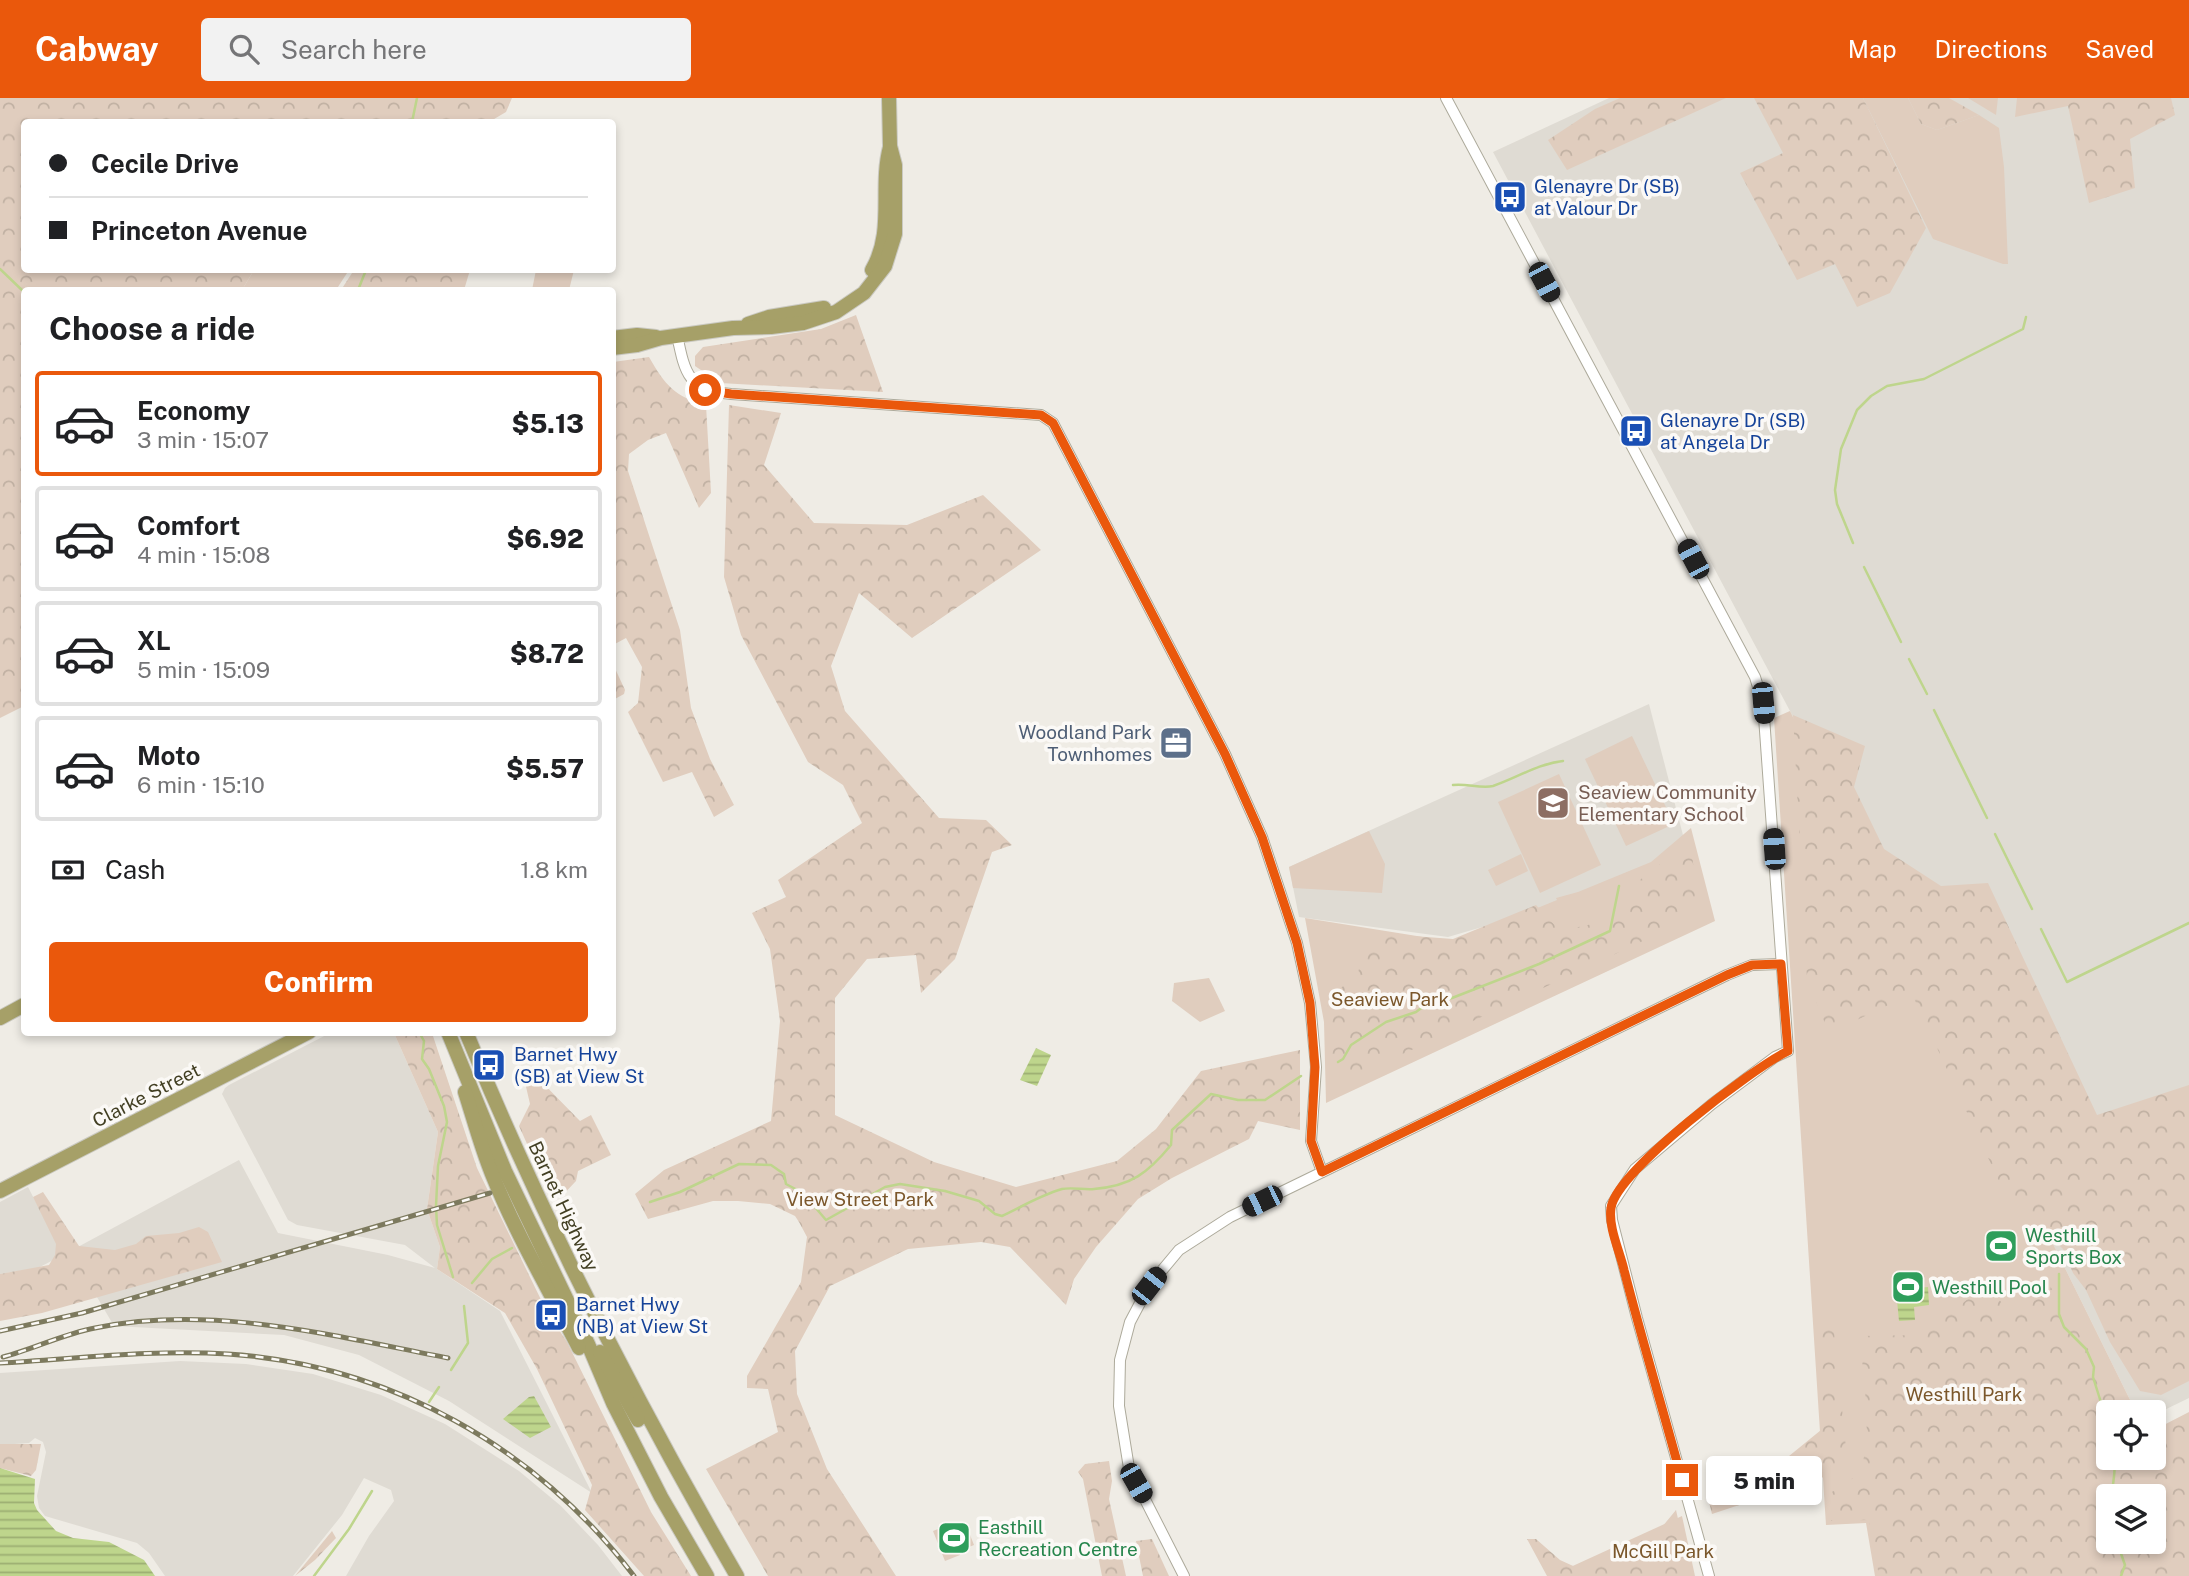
<!DOCTYPE html>
<meta charset="utf-8">
<style>
:root{--surface:#fff;--page:#f2f2f2;--text:#202124;--muted:#757577;--line:#e0e0e0;--accent:#ea580c}
body{margin:0;font-family:"Public Sans",sans-serif;background:var(--page);color:var(--text);height:100vh;display:flex;flex-direction:column;font-size:26px;white-space:nowrap}
*{box-sizing:border-box;margin:0}
p{font-size:23px;color:var(--muted)}
.icon{flex:none;width:38px;height:38px;fill:none;stroke:currentColor;stroke-width:2;stroke-linecap:round;stroke-linejoin:round}
.map{position:relative;flex:1;overflow:hidden}
.drawer{position:absolute;left:21px;top:189px;width:595px;height:749px;display:flex;flex-direction:column;background:var(--surface);border-radius:7px;box-shadow:0 4px 10px #0003}
.drawer>*{flex:none}
.top-card{position:absolute;left:21px;top:21px;width:595px;height:154px;border-radius:7px;box-shadow:0 4px 10px #0003;display:grid;align-content:center;height:154px;padding:0 28px;background:var(--surface)}
.tools{position:absolute;left:2096px;top:1302px;display:grid;gap:14px}
.tools a{display:grid;place-items:center;width:70px;height:70px;border-radius:7px;background:var(--surface);box-shadow:0 4px 10px #0003;font-size:35px}
.end{position:absolute;width:32px;height:32px;margin:-16px;border:9px solid #ea580c;background:#fff;box-shadow:0 0 0 4px #fff}
.from{border-radius:50%}
.bubble{position:absolute;height:49px;border-radius:7px;background:var(--surface);box-shadow:0 4px 10px #0003;font-size:23px;font-weight:800;line-height:49px;text-align:center}
.car{position:absolute;width:21px;height:42px;margin:-21px -10px;border-radius:9px;box-shadow:0 0 5px 2px #0007;background:linear-gradient(#222 24%,#8ab4d8 0 40%,#222 0 76%,#8ab4d8 0 86%,#222 0)}
.top-card b{display:flex;align-items:center;gap:24px;height:66px;font-size:26px}
.top-card b+b{border-top:2px solid var(--line)}
.top-card i{width:18px;height:18px;background:var(--text)}
ul{padding:0;list-style:none}
li{display:flex;align-items:center;gap:21px;height:105px;margin:0 14px 10px;padding:0 14px;border:4px solid var(--line);border-radius:7px}
li div{flex:1}
li b{display:block;font-size:26px}
li em{font-style:normal;font-weight:800}
li.selected{border-color:var(--accent)}
li>.icon{width:63px;height:63px;stroke-width:1.5}
h2{padding:0 28px;font-size:32px;line-height:84px}
.pay{display:flex;align-items:center;gap:18px;height:77px;padding:0 28px;font-size:26px}
.pay p{margin-inline-start:auto}
.cta{display:flex;gap:14px;margin-top:auto;padding:14px 28px}
.cta a{flex:1;height:80px;border-radius:7px;background:var(--accent);color:#fff;font-size:28px;font-weight:800;line-height:80px;text-align:center}
header{display:flex;align-items:center;gap:42px;box-sizing:border-box;height:98px;padding:0 35px;background:var(--accent);color:#fff}
header strong{font-size:33px}
nav{display:flex;gap:38px;margin-inline-start:auto;font-size:24px}
.search{width:490px;height:63px;background:var(--page);display:flex;align-items:center;gap:18px;box-sizing:border-box;padding:0 24px;border-radius:7px;color:var(--muted);font-size:26px}
.map>svg:first-child{display:block}
.built{fill:#dfdbd3}
.green{fill:#e0cdbe}
.forest{fill:url(#forest-crowns);fill-rule:evenodd}
.water{fill:url(#water-rules)}
.lines{fill:none;stroke-linecap:round;stroke-linejoin:round}
.stream{stroke:#bed58c;stroke-width:2.5}
.minor-casing{stroke:#adaa9b;stroke-width:12}
.major-casing{stroke:#cac9c1;stroke-width:16}
.minor{stroke:#fff;stroke-width:10}
.major{stroke:#a6a068;stroke-width:14}
.rail-casing{stroke:#7d7a5e;stroke-width:5}
.rail{stroke:#fbf9f6;stroke-width:2.5;stroke-dasharray:8;stroke-linecap:butt}
.route{stroke:#ea580c;stroke-width:9}
.labels{text-anchor:middle;dominant-baseline:central;stroke-width:7;stroke-linejoin:round;paint-order:stroke}
.transit-label{font-size:19px;fill:#164399;stroke:#fbf9f6;text-anchor:start}
.service-label{font-size:19px;fill:#4e5e75;stroke:#fbf9f6;text-anchor:end}
.education-label{font-size:19px;fill:#785e54;stroke:#fbf9f6;text-anchor:start}
.park-label{font-size:19px;fill:#7b572b;stroke:#fbf9f6}
.street-label{font-size:19px;fill:#423f23;stroke:#fbf9f6}
.leisure-label{font-size:19px;fill:#27864d;stroke:#fbf9f6;text-anchor:start}
</style>
<header>
<strong>Cabway</strong>
<div class="search"><svg class="icon" aria-label="search" viewBox="0 0 24 24"><circle cx="10" cy="10" r="6"/><path d="M15 15l6 6"/></svg>Search here</div>
<nav><a>Map</a><a>Directions</a><a>Saved</a></nav>
</header>
<div class="map">
<svg width="2189" height="1478" viewBox="0 0 2189 1478">
<defs>
<pattern id="forest-crowns" width="20" height="18" patternUnits="userSpaceOnUse" patternTransform="scale(1.75)"><rect width="20" height="18" fill="#e0cdbe"/><path d="M2 6a3 3 0 1 1 6 0M12 15a3 3 0 1 1 6 0" fill="none" stroke="#c1b1a3"/></pattern>
<pattern id="water-rules" width="6" height="5" patternUnits="userSpaceOnUse" patternTransform="scale(1.75)"><rect width="6" height="5" fill="#bed58c"/><path d="M0 2.5h6" fill="none" stroke="#9cae72"/></pattern>
</defs>
<rect width="100%" height="100%" fill="#efece5"/>
<!-- built -->
<g class="built">
<polygon points="1609,0 2189,0 2189,1300 2154,1317 2154,1314 2136,1314 1790,613 1493,54"/>
<polygon points="1649,606 1691,768 1448,839 1299,819 1289,769"/>
<polygon points="330,935 394,935 438,1034 427,1111 440,1149 437,1171 500,1213 592,1395 449,1303 359,1257 284,1237 114,1228 77,1165 63,1157 38,1170 0,1176 0,1104 28,1089 63,1157 239,1062 278,1135 388,1157 435,1170 405,1147 297,1127 288,1122 222,996 225,990 229,987"/>
<polygon points="180,1263 246,1266 313,1276 381,1297 445,1326 519,1373 561,1408 598,1447 622,1478 346,1478 369,1438 394,1403 391,1392 364,1380 342,1417 293,1478 165,1478 149,1455 137,1445 45,1418 39,1410 37,1398 46,1354 43,1344 35,1340 29,1345 0,1347 0,1275"/>
</g>
<!-- green -->
<g class="green">
<polygon points="1863,0 1908,0 1921,26 1937,32 1979,17 1999,30 2004,69 2008,166 2003,166 1933,141"/>
<polygon points="254,172 349,172 336,192 242,192"/>
<polygon points="536,172 574,172 569,192 532,192"/>
<polygon points="1790,613 2136,1314 2109,1314 2109,1398 2092,1478 1875,1478 1866,1425 1826,1427 1774,620"/>
<polygon points="1632,638 1674,726 1626,748 1585,661"/>
<polygon points="1559,676 1601,767 1540,795 1498,704"/>
<polygon points="1691,730 1715,823 1326,1005 1324,924 1305,820 1454,844 1557,802 1556,800 1578,794 1651,764"/>
<polygon points="1369,733 1385,766 1382,795 1293,790 1289,769"/>
<polygon points="1521,756 1528,773 1496,788 1488,772"/>
<polygon points="1209,880 1225,913 1200,924 1172,903 1174,885"/>
<polygon points="1682,1418 1695,1478 1554,1478 1553,1477"/>
<polygon points="965,1424 974,1447 959,1453 960,1457 945,1463 933,1433 948,1427 949,1431"/>
</g>
<!-- forest -->
<g class="forest">
<polygon points="0,0 512,0 506,14 489,24 24,24 24,172 254,172 242,192 24,192 24,608 0,620"/>
<polygon points="1620,0 1726,0 1567,72 1548,42 1595,11"/>
<polygon points="1754,0 1863,0 1926,130 1890,195 1857,209 1835,166 1797,182 1740,75 1783,55"/>
<polygon points="1908,0 1949,0 1979,17 1937,32 1921,26"/>
<polygon points="1968,0 1998,0 1996,17"/>
<polygon points="2017,0 2171,0 2175,17 2130,41 2135,90 2089,105 2068,8 2015,19"/>
<polygon points="354,172 470,172 464,192 341,192"/>
<polygon points="856,217 883,294 720,285 695,268 695,258 703,249 821,231"/>
<path d="M 649,259 C 665,287 675,299 706,307 L 711,395 L 699,410 L 666,335 L 648,342 L 629,356 L 628,373 L 680,532 L 691,610 L 710,661 L 734,707 L 714,719 L 692,674 L 663,684 L 628,614 L 638,605 L 642,569 L 626,540 L 613,547 L 613,264 Z"/>
<polygon points="729,307 781,315 764,367 814,425 907,427 983,397 1041,452 912,540 859,495 831,568 845,613 939,720 986,722 1012,747 992,754 955,861 921,895 916,857 867,861 835,900 835,1017 934,1064 1016,1089 1117,1063 1156,1031 1201,973 1300,952 1300,1032 1258,1023 1249,1041 1172,1080 1138,1101 1096,1149 1074,1181 1066,1207 1010,1149 981,1144 908,1151 830,1188 795,1253 797,1296 827,1371 896,1478 768,1478 706,1371 778,1334 768,1291 747,1290 747,1278 801,1184 807,1139 799,1124 795,1118 770,1106 738,1103 713,1103 648,1121 635,1096 664,1072 771,1023 780,923 770,851 752,815 786,799 778,782 862,725 843,687 808,664 741,537 724,479"/>
<polygon points="612,564 625,592 624,596 613,602"/>
<polygon points="1793,617 1865,648 1854,689 1884,751 1941,788 1988,785 2097,1017 2189,987 2189,1283 2161,1297 2140,1293 2110,1244 2086,1192 2073,1175 2063,1151 2004,1094 1912,896 1829,935 1807,881"/>
<polygon points="1690,743 1700,816 1371,971 1331,980 1327,898 1357,880 1365,843 1373,835 1453,841 1536,807 1560,833 1620,820 1627,792"/>
<polygon points="394,935 432,935 477,1070 546,1212 567,1244 651,1414 691,1478 644,1478 585,1412 592,1387 537,1271 505,1215 437,1171 440,1149 427,1111 438,1034"/>
<polygon points="533,975 580,1023 591,1017 611,1057 578,1073 576,1083 561,1099 550,1097 519,1028 530,1006 524,980"/>
<polygon points="43,1094 79,1148 115,1152 136,1146 146,1138 179,1135 199,1129 208,1134 222,1164 42,1215 0,1223 0,1176 49,1167 55,1157 56,1146 33,1099"/>
<path d="M 2047,1183 L 2126,1314 L 2109,1314 L 2109,1360 L 2154,1360 L 2154,1332 L 2189,1314 L 2189,1478 L 1879,1478 L 1869,1422 L 1831,1423 L 1830,1395 C 1841,1389 1854,1382 1860,1371 C 1874,1342 1862,1272 1860,1238 L 1924,1237 L 1986,1186 L 2007,1211 ZM 2109,1398 L 2154,1398 L 2154,1444 L 2109,1444 Z"/>
<polygon points="1821,1218 1834,1233 1846,1350 1843,1368 1833,1376 1712,1416 1708,1400 1761,1381 1821,1332 1818,1242"/>
<polygon points="0,1346 41,1346 36,1372 31,1378 0,1370"/>
<polygon points="1109,1363 1112,1383 1109,1401 1126,1478 1102,1478 1083,1381 1078,1374 1085,1366"/>
<polygon points="1676,1412 1691,1478 1547,1478 1527,1441 1536,1441 1560,1462 1582,1472 1657,1435"/>
<polygon points="332,1433 336,1440 315,1462 295,1478"/>
<polygon points="1152,1441 1169,1478 1143,1478 1136,1443"/>
</g>
<!-- water -->
<g class="water">
<polygon points="1036,950 1051,957 1037,988 1020,982"/>
<polygon points="1928,1189 1929,1207 1914,1209 1915,1222 1899,1223 1896,1192"/>
<polygon points="534,1298 551,1329 530,1340 503,1321 529,1299"/>
<polygon points="0,1370 35,1381 34,1405 37,1412 56,1433 73,1440 109,1444 144,1462 155,1478 0,1478"/>
</g>
<g class="lines">
<!-- stream -->
<g class="stream">
<polyline points="412,24 417,0"/>
<polyline points="0,171 24,194"/>
<polyline points="358,192 366,172"/>
<polyline points="1853,445 1837,406 1835,392 1841,351 1857,312 1871,298 1887,288 1924,281 2023,231 2026,219"/>
<polyline points="1864,469 1901,544"/>
<polyline points="1909,561 1927,596"/>
<polyline points="1934,612 1987,720"/>
<path d="M 1453,687 C 1466,685 1481,691 1493,688 C 1517,680 1537,666 1563,663"/>
<polyline points="1995,736 2032,811"/>
<polyline points="2041,831 2067,884 2189,825"/>
<polyline points="419,934 424,943 422,961 429,971 444,1008 447,1024 438,1068 436,1108 437,1127 453,1179"/>
<polyline points="1338,964 1343,961 1351,947 1386,924 1416,914 1428,905 1452,900 1539,866 1610,833 1619,788"/>
<path d="M 650,1104 L 680,1094 L 739,1066 L 771,1067 L 784,1076 L 786,1086 L 803,1095 L 826,1122 L 885,1089 L 900,1086 L 945,1093 L 979,1103 L 995,1116 L 1002,1118 C 1021,1109 1041,1097 1062,1091 C 1072,1089 1084,1092 1094,1091 C 1131,1088 1148,1075 1171,1047 L 1172,1032 L 1211,996 L 1238,1002 L 1265,1002 L 1301,978"/>
<polyline points="2059,1176 2059,1216 2064,1229 2086,1251 2094,1269 2093,1279 2109,1330"/>
<polyline points="472,1185 492,1161 512,1150"/>
<polyline points="451,1272 468,1245 464,1208"/>
<polyline points="429,1304 439,1289"/>
<path d="M 2112,1360 C 2118,1373 2111,1384 2113,1398"/>
<polyline points="2117,1444 2125,1467 2121,1478"/>
<polyline points="314,1478 349,1431 372,1393"/>
</g>
<defs>
<g id="minor">
<polyline points="1446,0 1755,579 1763,605 1788,953 1775,959 1712,1006 1635,1071 1611,1108 1612,1122 1637,1220 1709,1478"/>
<path d="M 677,237 C 685,276 688,292 731,296 L 1041,317 L 1053,325 L 1225,656 L 1262,739 L 1297,845 L 1310,905 L 1316,969 L 1311,1043 L 1322,1074"/>
<polyline points="1184,1478 1129,1370 1119,1308 1120,1262 1130,1224 1149,1188 1179,1152 1230,1119 1727,877 1752,867 1781,866"/>
</g>
<g id="major">
<path d="M 872,172 C 895,133 879,90 890,49"/>
<polyline points="748,226 769,219 824,210"/>
<polyline points="612,240 637,237 656,239"/>
<polyline points="612,250 637,247 661,240 733,230 771,229 803,225 836,214 864,195 885,168 895,136 895,67 890,48 889,0"/>
<polyline points="0,920 24,907"/>
<polyline points="448,934 505,1073 588,1246 613,1305 661,1399 707,1478"/>
<path d="M 466,934 C 543,1122 635,1302 737,1478"/>
<path d="M 465,994 C 474,1022 481,1049 492,1076 C 516,1136 549,1192 579,1250"/>
<polyline points="0,1093 309,934"/>
<polyline points="600,1254 638,1322"/>
</g>
</defs>
<!-- minor casing -->
<use href="#minor" class="minor-casing"/>
<!-- major casing -->
<use href="#major" class="major-casing"/>
<!-- minor -->
<use href="#minor" class="minor"/>
<!-- major -->
<use href="#major" class="major"/>
<defs>
<g id="rail">
<polyline points="0,1233 82,1215 490,1095"/>
<path d="M 3,1259 C 34,1251 63,1236 95,1230 C 213,1206 333,1238 448,1260"/>
<path d="M 0,1265 C 75,1261 152,1251 228,1256 C 390,1267 536,1349 634,1478"/>
</g>
</defs>
<!-- rail casing -->
<use href="#rail" class="rail-casing"/>
<!-- rail -->
<use href="#rail" class="rail"/>
</g>
<g class="lines">
<!-- route -->
<path class="route" d="M 705,292 L 731,296 L 1041,317 L 1053,325 L 1225,656 L 1262,739 L 1297,845 L 1310,905 L 1315,969 L 1311,1043 L 1322,1074 L 1727,877 L 1752,867 L 1781,866 L 1788,953 C 1753,970 1616,1073 1611,1110 C 1608,1129 1620,1154 1624,1172 C 1642,1242 1663,1312 1682,1382"/>
</g>
<!-- icons -->
<defs>
<symbol id="bus-square" viewBox="-11 -11 22 22"><rect x="-9" y="-9" width="18" height="18" rx="4" fill="#1a4fb4" stroke="#fbf9f6"/><path d="M-5-6H5V4H4V6H2V4H-2V6H-4V4H-5ZM-3.5-4V0h7V-4ZM-3.5 1.2v1.5H-2V1.2ZM2 1.2v1.5H3.5V1.2Z" fill="#fff"/></symbol>
<symbol id="office-square" viewBox="-11 -11 22 22"><rect x="-9" y="-9" width="18" height="18" rx="4" fill="#5c6f8a" stroke="#fbf9f6"/><path d="M-6-3h4V-5.5h4V-3h4V5H-6ZM-1-4.5V-3h2v-1.5ZM-6 0V1H6V0Z" fill="#fff"/></symbol>
<symbol id="school-square" viewBox="-11 -11 22 22"><rect x="-9" y="-9" width="18" height="18" rx="4" fill="#8d6e63" stroke="#fbf9f6"/><path d="M0-5L7-2L0 1L-7-2ZM-4 1L0 2.5L4 1V4Q0 6-4 4Z" fill="#fff"/></symbol>
<symbol id="stadium-square" viewBox="-11 -11 22 22"><rect x="-9" y="-9" width="18" height="18" rx="4" fill="#2e9e5b" stroke="#fbf9f6"/><path d="M0-5a6.5 5 0 1 0 0 10a6.5 5 0 1 0 0-10ZM-3.5-1.8h7v3.6h-7Z" fill="#fff"/></symbol>
</defs>
<g fill-rule="evenodd">
<use href="#bus-square" x="1491" y="80" width="38" height="38"/>
<use href="#bus-square" x="1617" y="314" width="38" height="38"/>
<use href="#office-square" x="1157" y="626" width="38" height="38"/>
<use href="#school-square" x="1534" y="686" width="38" height="38"/>
<use href="#bus-square" x="470" y="948" width="38" height="38"/>
<use href="#stadium-square" x="1982" y="1129" width="38" height="38"/>
<use href="#stadium-square" x="1889" y="1170" width="38" height="38"/>
<use href="#bus-square" x="532" y="1198" width="38" height="38"/>
<use href="#stadium-square" x="935" y="1421" width="38" height="38"/>
</g>
<g class="labels">
<!-- transit labels -->
<g class="transit-label">
<text x="1534" y="88">Glenayre Dr (SB)<tspan x="1534" dy="22">at Valour Dr</tspan></text>
<text x="1660" y="322">Glenayre Dr (SB)<tspan x="1660" dy="22">at Angela Dr</tspan></text>
<text x="514" y="956">Barnet Hwy<tspan x="514" dy="22">(SB) at View St</tspan></text>
<text x="576" y="1206">Barnet Hwy<tspan x="576" dy="22">(NB) at View St</tspan></text>
</g>
<!-- service labels -->
<g class="service-label">
<text x="1152" y="634">Woodland Park<tspan x="1152" dy="22">Townhomes</tspan></text>
</g>
<!-- education labels -->
<g class="education-label">
<text x="1578" y="694">Seaview Community<tspan x="1578" dy="22">Elementary School</tspan></text>
</g>
<!-- park labels -->
<g class="park-label">
<text x="1390" y="901">Seaview Park</text>
<text x="860" y="1101">View Street Park</text>
<text x="1964" y="1296">Westhill Park</text>
<text x="1663" y="1453">McGill Park</text>
</g>
<!-- street labels -->
<g class="street-label">
<text transform="translate(146 997) rotate(-27)">Clarke Street</text>
<text transform="translate(564 1108) rotate(65)">Barnet Highway</text>
</g>
<!-- leisure labels -->
<g class="leisure-label">
<text x="2025" y="1137">Westhill<tspan x="2025" dy="22">Sports Box</tspan></text>
<text x="1932" y="1189">Westhill Pool</text>
<text x="978" y="1429">Easthill<tspan x="978" dy="22">Recreation Centre</tspan></text>
</g>
</g>
</svg>
<div class="tools">
<a><svg class="icon" aria-label="locate" viewBox="0 0 24 24"><circle cx="12" cy="12" r="6"/><path d="M12 2v4M12 18v4M2 12h4M18 12h4"/></svg></a>
<a><svg class="icon" aria-label="layers" viewBox="0 0 24 24"><path d="M12 4l9 5-9 5-9-5zM3 14l9 5 9-5"/></svg></a>
</div>
<i class="end from" style="left:705px;top:292px"></i>
<i class="end" style="left:1682px;top:1382px"></i>
<div class="bubble" style="left:1706px;top:1358px;width:116px">5 min</div>
<i class="car" style="left:1544px;top:184px;rotate:152deg"></i>
<i class="car" style="left:1693px;top:461px;rotate:332deg"></i>
<i class="car" style="left:1763px;top:605px;rotate:175deg"></i>
<i class="car" style="left:1774px;top:751px;rotate:356deg"></i>
<i class="car" style="left:1262px;top:1103px;rotate:244deg"></i>
<i class="car" style="left:1149px;top:1188px;rotate:38deg"></i>
<i class="car" style="left:1136px;top:1385px;rotate:150deg"></i>
<div class="top-card">
<b><i class="from"></i>Cecile Drive</b>
<b><i></i>Princeton Avenue</b>
</div>
<section class="drawer">
<h2>Choose a ride</h2>
<ul>
<li class="selected"><svg class="icon" aria-label="car" viewBox="0 0 24 24"><path d="M5 17H2v-5l4-1 3-4h7l3 4 3 1v5h-3M9 17h6M6 11h13"/><circle cx="7" cy="17" r="2"/><circle cx="17" cy="17" r="2"/></svg><div><b>Economy</b><p>3 min · 15:07</p></div><em>$5.13</em></li>
<li><svg class="icon" aria-label="car" viewBox="0 0 24 24"><path d="M5 17H2v-5l4-1 3-4h7l3 4 3 1v5h-3M9 17h6M6 11h13"/><circle cx="7" cy="17" r="2"/><circle cx="17" cy="17" r="2"/></svg><div><b>Comfort</b><p>4 min · 15:08</p></div><em>$6.92</em></li>
<li><svg class="icon" aria-label="car" viewBox="0 0 24 24"><path d="M5 17H2v-5l4-1 3-4h7l3 4 3 1v5h-3M9 17h6M6 11h13"/><circle cx="7" cy="17" r="2"/><circle cx="17" cy="17" r="2"/></svg><div><b>XL</b><p>5 min · 15:09</p></div><em>$8.72</em></li>
<li><svg class="icon" aria-label="car" viewBox="0 0 24 24"><path d="M5 17H2v-5l4-1 3-4h7l3 4 3 1v5h-3M9 17h6M6 11h13"/><circle cx="7" cy="17" r="2"/><circle cx="17" cy="17" r="2"/></svg><div><b>Moto</b><p>6 min · 15:10</p></div><em>$5.57</em></li>
</ul>
<div class="pay"><svg class="icon" aria-label="cash" viewBox="0 0 24 24"><path d="M3 7h18v10H3z"/><circle cx="12" cy="12" r="2"/></svg>Cash<p>1.8 km</p></div>
<div class="cta"><a>Confirm</a></div>
</section>
</div>
